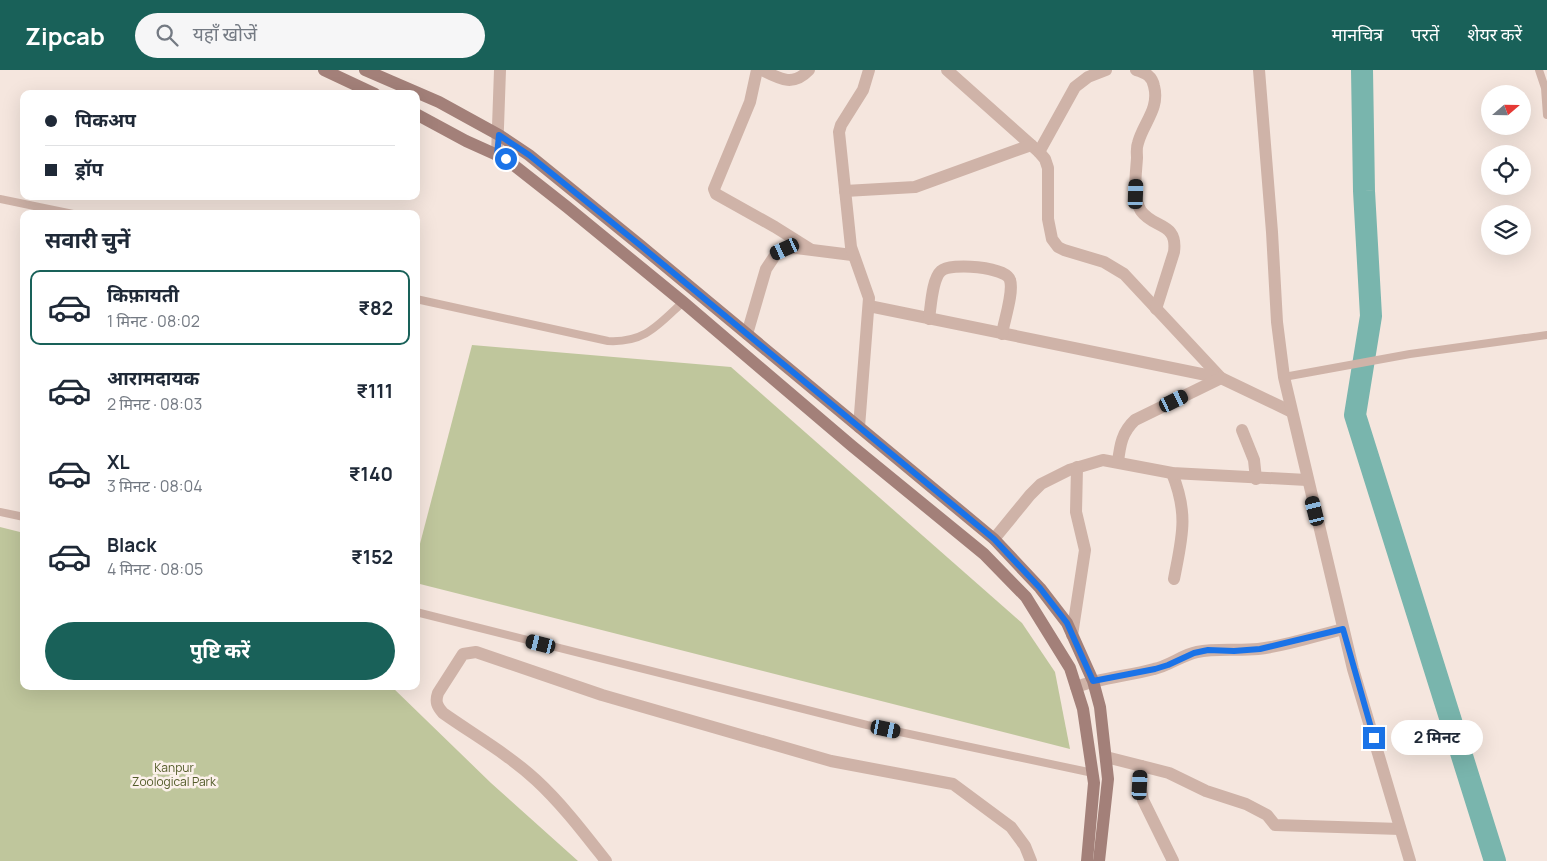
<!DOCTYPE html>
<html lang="hi">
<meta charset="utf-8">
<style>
:root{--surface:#fff;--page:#f6f6f7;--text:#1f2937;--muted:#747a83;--line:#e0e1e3;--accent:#196159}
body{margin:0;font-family:Manrope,"Noto Sans Devanagari",sans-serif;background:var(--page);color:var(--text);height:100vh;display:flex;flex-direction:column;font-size:19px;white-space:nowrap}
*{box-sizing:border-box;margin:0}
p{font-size:16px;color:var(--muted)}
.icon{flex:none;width:28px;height:28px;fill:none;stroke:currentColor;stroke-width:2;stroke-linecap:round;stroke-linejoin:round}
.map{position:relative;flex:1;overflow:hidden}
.sheet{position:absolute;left:20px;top:140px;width:400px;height:480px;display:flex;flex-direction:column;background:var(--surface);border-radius:10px;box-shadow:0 5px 20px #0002}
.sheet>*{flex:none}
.guide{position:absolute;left:20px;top:20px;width:400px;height:110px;border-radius:10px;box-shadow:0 5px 20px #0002;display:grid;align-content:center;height:110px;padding:0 25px;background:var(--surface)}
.needle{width:32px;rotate:70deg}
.tools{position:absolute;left:1481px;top:15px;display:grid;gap:10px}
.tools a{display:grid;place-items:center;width:50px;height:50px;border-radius:50%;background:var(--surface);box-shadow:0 5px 20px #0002;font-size:25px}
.end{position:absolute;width:22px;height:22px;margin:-11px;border:6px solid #1a73e8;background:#fff;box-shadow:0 0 0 2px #fff}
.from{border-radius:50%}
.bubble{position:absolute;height:35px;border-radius:18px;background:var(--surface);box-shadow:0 5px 20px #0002;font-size:16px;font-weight:700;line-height:35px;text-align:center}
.car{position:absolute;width:15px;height:30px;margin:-15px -8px;border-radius:6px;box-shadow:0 0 4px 1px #0007;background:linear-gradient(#222 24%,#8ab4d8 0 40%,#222 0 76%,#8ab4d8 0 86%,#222 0)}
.guide b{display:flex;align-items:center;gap:18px;height:48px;font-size:19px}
.guide b+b{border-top:1px solid var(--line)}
.guide i{width:12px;height:12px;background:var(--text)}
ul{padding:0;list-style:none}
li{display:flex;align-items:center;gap:15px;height:75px;margin:0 10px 8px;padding:0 15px;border:2px solid transparent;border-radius:10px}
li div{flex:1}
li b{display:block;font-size:19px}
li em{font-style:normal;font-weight:700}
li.selected{border-color:var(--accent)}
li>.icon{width:45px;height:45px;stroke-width:1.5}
h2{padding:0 25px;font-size:22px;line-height:60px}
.primary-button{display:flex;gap:10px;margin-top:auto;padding:10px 25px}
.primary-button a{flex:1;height:58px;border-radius:30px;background:var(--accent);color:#fff;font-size:20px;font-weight:700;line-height:58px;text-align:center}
header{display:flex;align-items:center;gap:30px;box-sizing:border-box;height:70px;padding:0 25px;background:var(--accent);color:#fff}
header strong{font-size:24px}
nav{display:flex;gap:28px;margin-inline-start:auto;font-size:18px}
.search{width:350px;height:45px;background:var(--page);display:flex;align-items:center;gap:12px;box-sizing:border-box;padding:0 18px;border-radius:28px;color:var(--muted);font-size:19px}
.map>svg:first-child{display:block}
.green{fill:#bfc69c}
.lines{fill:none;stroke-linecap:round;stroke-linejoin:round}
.river{stroke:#79b5ad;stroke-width:22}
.service{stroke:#cfb3a8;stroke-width:8}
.minor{stroke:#cfb3a8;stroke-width:12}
.tertiary{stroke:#cfb3a8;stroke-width:12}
.secondary{stroke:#a38079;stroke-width:12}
.route{stroke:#1a73e8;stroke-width:6}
.labels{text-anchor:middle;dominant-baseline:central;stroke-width:5;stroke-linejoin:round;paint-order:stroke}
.park-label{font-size:12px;fill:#535c2a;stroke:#fcf1eb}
</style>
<header>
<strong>Zipcab</strong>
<div class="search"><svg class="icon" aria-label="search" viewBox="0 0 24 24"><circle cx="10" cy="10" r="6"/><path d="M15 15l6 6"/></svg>यहाँ खोजें</div>
<nav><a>मानचित्र</a><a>परतें</a><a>शेयर करें</a></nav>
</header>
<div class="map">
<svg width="1547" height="791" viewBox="0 0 1547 791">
<rect width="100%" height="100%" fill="#f5e6de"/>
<!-- green -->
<g class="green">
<polygon points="472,275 731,297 1022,553 1055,602 1070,679 416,513 416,489"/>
<polygon points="0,457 24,463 24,616 391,616 491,713 578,791 0,791"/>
</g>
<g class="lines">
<!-- river -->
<polyline class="river" points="1362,0 1364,121 1371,246 1355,345 1495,791"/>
<!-- service -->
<g class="service">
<polyline points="1539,0 1545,18 1547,45"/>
<polyline points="0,129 73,144"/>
<path d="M 416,229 L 608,271 C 645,273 658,255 683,232"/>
<polyline points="1284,307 1410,284 1547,265"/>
<polyline points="0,442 24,447"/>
<polyline points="416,542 867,655 1093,703"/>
</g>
<!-- minor -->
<g class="minor">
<polyline points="757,0 750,32 714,119 716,124 775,157 810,179"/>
<path d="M 762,0 C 780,9 793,17 809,0"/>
<polyline points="947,0 1039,82 1045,89 1048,98 1048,149 1052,169 1058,177 1064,180 1104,192 1124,204 1221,308"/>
<path d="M 1136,0 C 1146,3 1152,6 1154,16 C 1160,39 1143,53 1138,73 C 1136,78 1137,83 1137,88 C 1136,105 1132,127 1141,141 C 1154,159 1178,152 1174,182 L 1156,239"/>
<polyline points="1039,82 1075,17 1088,7 1106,0"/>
<polyline points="497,85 500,0"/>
<polyline points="845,121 915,117 1031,75"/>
<polyline points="869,236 1221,308 1290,341"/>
<path d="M 929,249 C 931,236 932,209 941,201 C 951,192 1006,197 1010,210 C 1014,222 1004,251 1002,264"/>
<polyline points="747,264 766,199 776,184 785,179 796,178 852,185"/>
<polyline points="859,357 869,228 851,177 839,62 841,55 863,20 869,0"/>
<polyline points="1242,360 1254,390 1256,409"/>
<path d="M 1118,392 C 1120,375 1122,362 1135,350 L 1221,308"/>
<path d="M 1172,403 C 1189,445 1182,467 1174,509"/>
<polyline points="994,469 1030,425 1041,414 1069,400 1103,390 1172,403 1307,410"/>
<polyline points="1072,565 1085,480 1076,442 1077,397"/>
<path d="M 1076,617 C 1101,608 1128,606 1154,599 C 1169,596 1182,585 1197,582 C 1216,578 1237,581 1258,579 C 1286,576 1315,566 1343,559"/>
<polyline points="1106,687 1169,703 1206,721 1246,734 1267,745 1275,755 1400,759"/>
<polyline points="1141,696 1140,715 1143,730 1173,791"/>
<path d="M 606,791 C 584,763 562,734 536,710 C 508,684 474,665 443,643 C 437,636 435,632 438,623 L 463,584 L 476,582 L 602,625 L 831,691 L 953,714 L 1011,757 L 1025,776 L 1031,791"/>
</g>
<!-- tertiary -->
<polyline class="tertiary" points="1259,0 1272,162 1277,252 1284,307 1353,599 1410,791"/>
<!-- secondary -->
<g class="secondary">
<polyline points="324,0 375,24"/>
<polyline points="365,0 439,32 499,65 529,85 641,176 994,469 1040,518 1067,553 1093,611 1100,637 1108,709 1099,791"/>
<polyline points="416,44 466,71 506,89 567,137 683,232 852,376 984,484 1026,527 1070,598 1083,639 1094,713 1087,791"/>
</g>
</g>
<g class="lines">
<!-- route -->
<polyline class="route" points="506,89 497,85 499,65 529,85 641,176 994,469 1040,518 1067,553 1093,611 1155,599 1168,595 1194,583 1208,580 1234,581 1260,579 1343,559 1374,668"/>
</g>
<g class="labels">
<!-- park labels -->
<g class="park-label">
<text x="174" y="697">Kanpur<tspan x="174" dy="14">Zoological Park</tspan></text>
</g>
</g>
</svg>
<div class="tools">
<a><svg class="needle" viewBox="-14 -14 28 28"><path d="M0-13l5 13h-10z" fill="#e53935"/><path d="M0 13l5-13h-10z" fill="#747a83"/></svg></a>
<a><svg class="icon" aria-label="locate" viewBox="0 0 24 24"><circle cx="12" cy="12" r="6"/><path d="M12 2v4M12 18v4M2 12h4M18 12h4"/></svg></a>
<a><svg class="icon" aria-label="layers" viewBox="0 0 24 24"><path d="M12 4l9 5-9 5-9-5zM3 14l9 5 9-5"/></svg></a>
</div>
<i class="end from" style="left:506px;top:89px"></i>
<i class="end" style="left:1374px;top:668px"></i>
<div class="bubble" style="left:1391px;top:650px;width:92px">2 मिनट</div>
<i class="car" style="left:1136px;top:124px;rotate:2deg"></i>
<i class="car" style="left:785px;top:179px;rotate:245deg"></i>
<i class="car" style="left:1174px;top:331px;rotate:64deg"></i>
<i class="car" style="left:1315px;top:441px;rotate:346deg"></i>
<i class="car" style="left:541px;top:574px;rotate:284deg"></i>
<i class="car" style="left:886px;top:659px;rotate:102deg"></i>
<i class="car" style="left:1140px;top:715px;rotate:3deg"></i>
<div class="guide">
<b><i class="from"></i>पिकअप</b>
<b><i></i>ड्रॉप</b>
</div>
<section class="sheet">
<h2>सवारी चुनें</h2>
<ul>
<li class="selected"><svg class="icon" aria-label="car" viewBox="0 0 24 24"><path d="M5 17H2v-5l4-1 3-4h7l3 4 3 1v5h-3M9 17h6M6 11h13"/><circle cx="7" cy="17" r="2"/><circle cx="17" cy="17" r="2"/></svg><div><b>किफ़ायती</b><p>1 मिनट · 08:02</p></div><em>₹82</em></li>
<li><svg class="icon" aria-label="car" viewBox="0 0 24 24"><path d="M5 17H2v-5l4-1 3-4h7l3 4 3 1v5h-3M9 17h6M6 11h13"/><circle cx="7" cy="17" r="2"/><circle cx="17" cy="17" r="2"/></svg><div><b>आरामदायक</b><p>2 मिनट · 08:03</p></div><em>₹111</em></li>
<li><svg class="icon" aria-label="car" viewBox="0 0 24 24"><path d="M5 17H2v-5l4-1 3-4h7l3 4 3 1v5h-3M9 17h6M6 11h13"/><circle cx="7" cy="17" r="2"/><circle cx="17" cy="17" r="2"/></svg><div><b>XL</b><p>3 मिनट · 08:04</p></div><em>₹140</em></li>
<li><svg class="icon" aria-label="car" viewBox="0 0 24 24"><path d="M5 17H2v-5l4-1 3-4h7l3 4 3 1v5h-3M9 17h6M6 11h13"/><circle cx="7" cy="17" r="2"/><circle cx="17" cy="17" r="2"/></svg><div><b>Black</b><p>4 मिनट · 08:05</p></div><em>₹152</em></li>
</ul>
<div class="primary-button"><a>पुष्टि करें</a></div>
</section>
</div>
